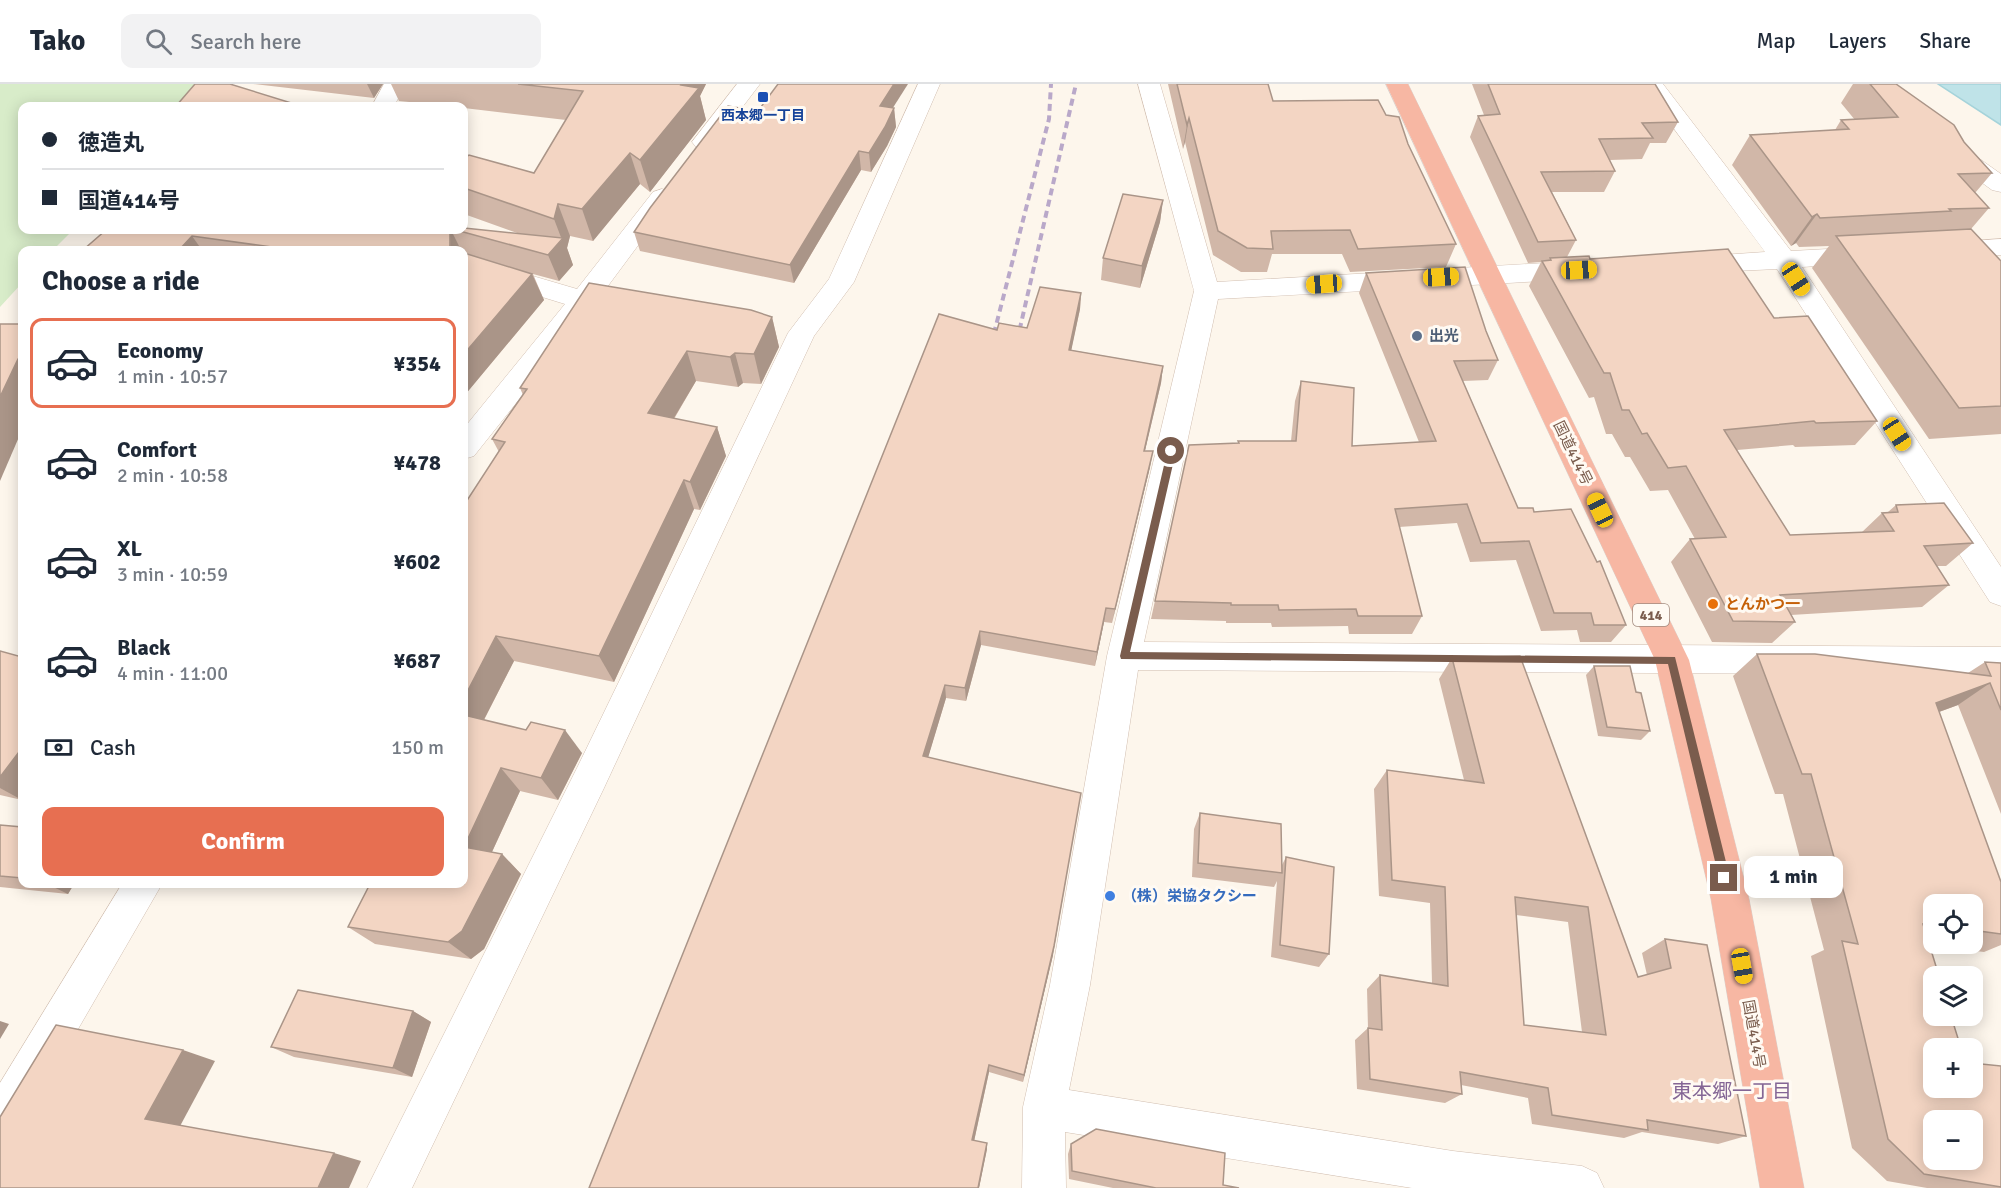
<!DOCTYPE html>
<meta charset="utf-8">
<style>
:root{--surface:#fff;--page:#f2f2f3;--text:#1f2937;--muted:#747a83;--line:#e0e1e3;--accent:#e76f51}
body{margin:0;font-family:Signika,"Noto Sans JP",sans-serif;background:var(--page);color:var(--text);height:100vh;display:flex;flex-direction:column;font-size:22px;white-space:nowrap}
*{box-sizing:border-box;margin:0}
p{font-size:20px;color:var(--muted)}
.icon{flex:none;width:33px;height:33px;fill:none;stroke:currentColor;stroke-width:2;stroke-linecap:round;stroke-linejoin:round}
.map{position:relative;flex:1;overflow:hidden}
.sheet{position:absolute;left:18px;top:162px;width:450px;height:642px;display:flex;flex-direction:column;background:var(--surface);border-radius:12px;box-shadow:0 3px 15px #0003}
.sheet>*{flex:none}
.hud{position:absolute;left:18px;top:18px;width:450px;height:132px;border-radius:12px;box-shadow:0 3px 15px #0003;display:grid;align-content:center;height:132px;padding:0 24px;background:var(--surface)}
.buttons{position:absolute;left:1923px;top:810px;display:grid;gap:12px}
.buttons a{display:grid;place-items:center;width:60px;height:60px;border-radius:12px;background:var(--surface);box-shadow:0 3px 15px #0003;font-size:30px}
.end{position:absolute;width:27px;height:27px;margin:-14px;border:8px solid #7a5c4d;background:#fff;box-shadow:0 0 0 3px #fff}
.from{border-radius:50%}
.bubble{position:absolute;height:42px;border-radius:12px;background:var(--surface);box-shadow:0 3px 15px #0003;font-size:20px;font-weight:700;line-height:42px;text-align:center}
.car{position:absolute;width:18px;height:36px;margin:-18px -9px;border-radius:8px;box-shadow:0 0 4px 2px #0007;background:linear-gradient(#f5c518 24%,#345 0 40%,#f5c518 0 76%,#345 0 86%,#f5c518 0)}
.hud b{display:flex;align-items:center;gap:21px;height:57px;font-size:22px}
.hud b+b{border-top:2px solid var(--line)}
.hud i{width:15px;height:15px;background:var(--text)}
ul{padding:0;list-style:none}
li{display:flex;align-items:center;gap:18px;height:90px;margin:0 12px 9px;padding:0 12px;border:3px solid transparent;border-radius:12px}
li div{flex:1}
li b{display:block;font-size:22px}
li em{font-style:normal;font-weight:700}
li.on{border-color:var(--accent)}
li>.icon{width:54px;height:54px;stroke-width:1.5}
h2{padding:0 24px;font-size:27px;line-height:72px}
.pay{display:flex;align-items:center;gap:15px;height:66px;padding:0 24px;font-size:22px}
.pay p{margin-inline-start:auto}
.cta{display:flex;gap:12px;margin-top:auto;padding:12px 24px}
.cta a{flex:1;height:69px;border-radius:12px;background:var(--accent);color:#fff;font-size:24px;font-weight:700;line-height:69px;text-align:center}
header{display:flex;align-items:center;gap:36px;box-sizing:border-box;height:84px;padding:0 30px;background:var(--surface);border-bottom:2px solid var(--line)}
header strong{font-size:28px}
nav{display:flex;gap:33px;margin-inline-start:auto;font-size:21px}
.search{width:420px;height:54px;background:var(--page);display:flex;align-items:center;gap:15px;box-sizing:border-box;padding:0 21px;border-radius:12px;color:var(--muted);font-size:22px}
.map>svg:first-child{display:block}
.green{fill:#d8ecc9}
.water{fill:#bfe3e8;stroke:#a5d3da;stroke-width:1.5}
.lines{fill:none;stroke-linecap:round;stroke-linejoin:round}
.minor-casing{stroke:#d1beb0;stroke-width:1}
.highway-casing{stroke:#dad1cd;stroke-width:1}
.minor{fill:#fff;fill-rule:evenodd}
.highway{fill:#f7b7a3;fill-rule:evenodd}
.rail{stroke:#b9a8c9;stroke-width:4;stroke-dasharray:7 4.5;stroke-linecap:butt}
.wall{fill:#d1b7a8;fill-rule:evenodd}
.shaded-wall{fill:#aa9588}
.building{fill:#f3d5c3;stroke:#aa9588;stroke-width:1.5;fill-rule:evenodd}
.route{fill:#7a5c4d}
.transit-dot{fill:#1a4fb4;stroke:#fffaf3;stroke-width:2}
.service-dot{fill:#5c6f8a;stroke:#fffaf3;stroke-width:2}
.food-dot{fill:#e8710a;stroke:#fffaf3;stroke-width:2}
.shop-dot{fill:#3f7fe0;stroke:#fffaf3;stroke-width:2}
.labels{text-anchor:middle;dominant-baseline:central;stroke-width:6;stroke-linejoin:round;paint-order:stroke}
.far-transit-label{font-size:14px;font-weight:bold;fill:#164399;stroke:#fffaf3}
.shield{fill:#fffaf3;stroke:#a28b7f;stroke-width:1.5}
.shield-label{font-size:14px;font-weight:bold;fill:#7a5c4d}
.service-label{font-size:15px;font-weight:bold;fill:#4e5e75;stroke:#fffaf3;text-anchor:start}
.street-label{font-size:15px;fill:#7a5c4d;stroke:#fffaf3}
.food-label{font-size:15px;font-weight:bold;fill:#c56008;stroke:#fffaf3;text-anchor:start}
.shop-label{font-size:15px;font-weight:bold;fill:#366cbe;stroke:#fffaf3;text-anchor:start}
.near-neighbourhood-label{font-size:20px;fill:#846695;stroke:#fffaf3}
</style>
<header>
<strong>Tako</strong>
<div class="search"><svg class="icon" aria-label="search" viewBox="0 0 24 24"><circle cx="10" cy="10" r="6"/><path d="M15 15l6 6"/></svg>Search here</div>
<nav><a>Map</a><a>Layers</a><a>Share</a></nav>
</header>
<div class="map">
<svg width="2001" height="1104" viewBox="0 0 2001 1104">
<rect width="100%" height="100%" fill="#fdf6ec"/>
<!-- green -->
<polygon class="green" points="0,0 208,0 187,22 22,22 22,146 73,146 53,166 22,166 22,199 0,223"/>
<!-- water -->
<polygon class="water" points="1938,0 2001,0 2001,41"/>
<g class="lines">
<defs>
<g id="minor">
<polygon points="384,0 406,0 394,22 372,22"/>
<polygon points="737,0 760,0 712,63 704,65 696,63 692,58"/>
<polygon points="918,0 940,0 854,198 814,252 604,704 412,1104 367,1104 578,682 788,249 829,195"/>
<polygon points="1138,0 1160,0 1217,198 1580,177 1589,180 1593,186 1589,192 1580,195 1218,215 1144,558 2001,563 2001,591 1138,586 1090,901 1069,1006 1453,1067 1582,1082 1597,1089 1604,1104 1412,1104 1065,1048 1066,1104 1022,1104 1023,1023 1050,901 1107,572 1194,207"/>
<polygon points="1641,0 1663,0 1791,167 1865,163 1874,165 1878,171 1874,177 1865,179 1802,183 2001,483 2001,522 1990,518 1777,185 1692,189 1683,187 1679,181 1683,175 1692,173 1765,168"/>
<polygon points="1952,59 1960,61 2001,90 2001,108 1992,106 1944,71 1940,66 1944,61"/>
<polygon points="662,105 671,108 674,113 602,210 612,213 616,219 612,225 603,228 590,226 474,372 464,375 464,344 565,220 464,189 464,172 577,205 653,108"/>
<polygon points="2001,155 2001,171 1943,175 1934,173 1930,167 1934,161 1943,159"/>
<polygon points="122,800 162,800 15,1054 0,1060 0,999"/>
</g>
<polygon id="highway" points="1386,0 1408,0 1689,576 1749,815 1804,1104 1760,1104 1711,815 1655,576"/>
</defs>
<!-- minor casing -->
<use href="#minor" class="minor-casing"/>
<!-- highway casing -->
<use href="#highway" class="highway-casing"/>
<!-- minor -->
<use href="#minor" class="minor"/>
<!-- highway -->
<use href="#highway" class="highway"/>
<!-- rail -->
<g class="rail">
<polyline points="1017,257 1076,0"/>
<polyline points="991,261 1049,35 1051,0"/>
</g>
</g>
<!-- wall -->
<g class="wall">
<polygon points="253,0 383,0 374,14"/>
<polygon points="391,0 706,0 700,12 706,36 650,108 640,100 593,157 570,152 567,164 573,181 559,197 533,190 544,216 464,312 464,166 83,166 106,146 464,146 520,150 464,130 464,75 534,89 566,36 464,24 464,22 450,22 399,17"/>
<polygon points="1168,0 1268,0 1273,17 1386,31 1408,60 1456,160 1446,183 1350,188 1342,170 1272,170 1267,188 1241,188 1213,171 1185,58 1183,65"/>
<polygon points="1472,0 1655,0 1678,38 1666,59 1650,59 1642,75 1610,76 1615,87 1604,108 1552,108 1576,156 1567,173 1590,175 1774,234 1877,337 1855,361 1795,363 1793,361 1737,366 1790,451 1861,449 1882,429 1888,428 1896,421 1973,459 1946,482 1937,482 1949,501 1922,523 1791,531 1795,538 1772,559 1712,558 1671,478 1690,455 1695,455 1668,406 1650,407 1630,373 1625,373 1612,350 1606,350 1594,313 1589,314 1529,202 1541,178 1528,179 1470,53 1478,32 1484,31"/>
<polygon points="1853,0 1896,0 1964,58 1992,89 1975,109 1989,124 1971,145 2001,177 2001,350 1929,355 1812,184 1829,162 1799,163 1796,159 1791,162 1732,81 1750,51 1835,46 1841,36 1855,36 1841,19"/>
<polygon points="894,24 896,43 887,62 871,88 861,86 794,199 640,167 634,148 758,27"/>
<polygon points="1163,116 1160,138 1140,204 1101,196 1103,174"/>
<polygon points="1366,189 1486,247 1498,276 1488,296 1463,297 1518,424 1534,428 1626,541 1611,558 1580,558 1577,546 1541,547 1516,476 1470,478 1457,439 1399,443 1422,532 1412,550 1349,550 1348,542 1272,543 1271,539 1226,539 1226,537 1151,535 1189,361 1238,360 1238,357 1291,357 1295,317 1301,297 1352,362 1419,358 1359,209"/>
<polygon points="1081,209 1080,225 1071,266 1163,282 1161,299 1145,367 1150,383 1112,539 1104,538 1095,582 981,561 966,617 946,614 928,673 1053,871 1023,998 989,988 974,1057 987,1059 987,1065 979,1104 589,1104 997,246 1027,244"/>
<polygon points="772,233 779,263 761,300 743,299 738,303 696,297 674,335 717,343 726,372 700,426 694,425 614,598 514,577 484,636 582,669 558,716 520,707 492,768 502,770 521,790 484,865 471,875 375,860 348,843 464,800 499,368 492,355 523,311 520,304"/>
<polygon points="0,567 22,716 0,711"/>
<path d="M 1757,570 L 1968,589 L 1985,578 L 2001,579 L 2001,730 L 1958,621 L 1939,628 L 2001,798 L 2001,861 L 1984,868 L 1929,861 L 1934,1004 L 2001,982 L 2001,1104 L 1927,1104 L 1887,1097 L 1852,1064 L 1811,872 L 1824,866 L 1783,710 L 1775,710 L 1733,592 ZM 1934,820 L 1972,820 L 1972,860 L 1934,860 Z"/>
<path d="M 1452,574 L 1638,893 L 1647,891 L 1642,869 L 1665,855 L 1746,1052 L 1718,1060 L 1642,1048 L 1624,1054 L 1532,1040 L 1528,1014 L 1461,1001 L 1462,1010 L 1445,1019 L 1357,1005 L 1355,956 L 1368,944 L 1367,905 L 1380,891 L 1432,899 L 1430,819 L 1379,812 L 1374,705 L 1387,686 L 1464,696 L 1439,595 ZM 1516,831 L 1568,838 L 1582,948 L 1524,941 Z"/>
<polygon points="1594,582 1636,608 1650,647 1641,656 1598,652 1586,591"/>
<polygon points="1200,729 1282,781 1286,773 1329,870 1319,883 1271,873 1277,797 1274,803 1192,793 1194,745"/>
<polygon points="0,741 22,743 22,800 74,800 68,810 0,803"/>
<polygon points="413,927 431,938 412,993 294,973 271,963"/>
<polygon points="1071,1060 1223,1101 1239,1104 1113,1104 1069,1095 1068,1070"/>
</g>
<!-- shaded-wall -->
<g class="shaded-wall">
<polygon points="367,0 383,0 374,14"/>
<polygon points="682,0 706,0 700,12 706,36 650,108 640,76"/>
<polygon points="894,0 908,0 882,41 880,22"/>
<polygon points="894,24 896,43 887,62 871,88 869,69"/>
<polygon points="1189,34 1185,58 1183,65 1187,41"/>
<polygon points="859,67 861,86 794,199 790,181"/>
<polygon points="630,69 640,100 593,157 582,125"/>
<polygon points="1163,116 1160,138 1140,204 1142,182"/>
<polygon points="558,120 570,152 567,164 573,181 559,197 548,171 562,156 554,135"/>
<polygon points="1817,130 1796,159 1791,162 1812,133"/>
<polygon points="450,146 451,146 461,166 451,166"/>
<polygon points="192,152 202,166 179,166"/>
<polygon points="532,190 544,216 464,312 464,270"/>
<polygon points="1081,209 1080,225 1068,282 1069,266"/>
<polygon points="772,233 779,263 761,300 754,270"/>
<polygon points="687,267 696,297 659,359 648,329"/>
<polygon points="735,269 743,299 738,303 730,273"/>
<polygon points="18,275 22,280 22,346 0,397 0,313"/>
<polygon points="1163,282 1161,299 1141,383 1144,367"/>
<polygon points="717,343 726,372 700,426 690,398"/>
<polygon points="1153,367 1150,383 1112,539 1115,525"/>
<polygon points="684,396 694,425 614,598 599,572"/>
<polygon points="1106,524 1104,538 1095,582 1097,568"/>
<polygon points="980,547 981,561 966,617 965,604"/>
<polygon points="496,552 514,577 475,653 464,639 464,614"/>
<polygon points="1990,599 1958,621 1906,640 1936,619"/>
<polygon points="945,601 946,614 925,684 923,672"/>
<polygon points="565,646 582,669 558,716 541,694"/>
<polygon points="22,664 22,716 0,704 0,693"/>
<polygon points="501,684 520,707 485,783 464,764"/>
<polygon points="1079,721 1053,871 1023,998 1024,991"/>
<polygon points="502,770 521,790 484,865 471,875 448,858"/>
<polygon points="47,800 74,800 68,810"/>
<polygon points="413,927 431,938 412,993 393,984"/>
<polygon points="0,937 9,940 0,955"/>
<polygon points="183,966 215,977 179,1044 145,1035"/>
<polygon points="989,981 989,988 973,1062 972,1056"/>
<polygon points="987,1059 987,1065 979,1104 978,1104"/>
<polygon points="334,1069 361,1077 349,1104 318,1104"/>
</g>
<!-- building -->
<g class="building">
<polygon points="195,0 230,0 301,22 176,22"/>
<polygon points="518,0 682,0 681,1 699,4 640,76 630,69 582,125 558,120 554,135 464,104 464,75 469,71 534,89 583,7"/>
<polygon points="778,0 894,0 880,22 894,24 885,43 869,69 859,67 790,181 634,148 650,124 728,22 758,27"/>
<polygon points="1177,0 1268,0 1273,17 1378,16 1386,31 1399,33 1408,60 1456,160 1358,165 1350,146 1271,147 1273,165 1247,164 1218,147 1189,34 1187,41"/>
<polygon points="1488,0 1655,0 1678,38 1642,39 1653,54 1599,55 1615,87 1541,88 1576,156 1538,158 1478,32 1500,30"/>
<polygon points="1870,0 1896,0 1954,41 1964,58 1992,89 1958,90 1989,124 1949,125 1951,127 1820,134 1817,130 1812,133 1750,51 1849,45 1841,36 1898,33"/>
<polygon points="1123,110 1163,116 1142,182 1103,174"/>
<polygon points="464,144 563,154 548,171 456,146 464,146"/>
<polygon points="1971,145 2001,177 2001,322 1959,324 1836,152"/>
<polygon points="106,146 450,146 450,165 455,166 293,166 192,152 179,166 83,166"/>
<polygon points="1728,165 1774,234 1808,232 1877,337 1816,339 1814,337 1724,346 1790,451 1894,447 1882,429 1898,428 1896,421 1944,419 1973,459 1924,462 1949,501 1780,511 1795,538 1733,537 1690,455 1726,453 1686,382 1668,384 1647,349 1642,350 1629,326 1622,326 1610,289 1604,289 1542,177 1551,176 1550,174 1589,172 1590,175"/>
<polygon points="464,169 532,190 464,270"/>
<polygon points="1465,183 1486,247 1498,276 1454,277 1518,424 1533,424 1534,428 1571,425 1597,478 1600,477 1626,541 1594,541 1591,529 1554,529 1529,457 1481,459 1467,420 1395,425 1422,532 1358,532 1356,525 1279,526 1278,521 1231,521 1231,519 1155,517 1189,361 1239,359 1238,357 1296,357 1301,297 1354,304 1352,362 1436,357 1366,189"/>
<polygon points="589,199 751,226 772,233 754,270 735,269 730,273 687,267 648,329 717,343 690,398 684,396 599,572 496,552 464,614 464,421 505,358 492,355 527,305 520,304"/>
<polygon points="1040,203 1081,209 1069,266 1163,282 1144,367 1153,367 1115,525 1106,524 1097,568 980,547 965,604 945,601 923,672 1081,709 1054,862 1024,991 989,981 972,1056 987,1059 978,1104 589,1104 939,230 997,246 999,239 1027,244"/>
<polygon points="0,240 22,240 22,275 18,275 0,313"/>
<polygon points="0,567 22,573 22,664 0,693"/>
<path d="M 1757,570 L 1815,570 L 1991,592 L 1985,578 L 2001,579 L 2001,626 L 1990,599 L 1936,619 L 2001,798 L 2001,850 L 1972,846 L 1972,820 L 1934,820 L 1934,841 L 1923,840 L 1939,892 L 1934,892 L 1934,932 L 1951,932 L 1961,964 L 1934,964 L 1934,1004 L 1972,1004 L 1972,979 L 2001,982 L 2001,1103 L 1924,1090 L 1888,1055 L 1842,857 L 1858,860 L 1811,690 L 1802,690 ZM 1934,1036 L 1972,1036 L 1972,1076 L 1934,1076 Z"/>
<path d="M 1520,572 L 1638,893 L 1671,884 L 1665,855 L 1707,861 L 1746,1052 L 1647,1036 L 1648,1046 L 1552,1031 L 1548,1004 L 1460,988 L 1462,1010 L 1370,995 L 1368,944 L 1382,946 L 1380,891 L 1448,902 L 1445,803 L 1392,796 L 1387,686 L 1484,699 L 1452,574 ZM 1515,813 L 1588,823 L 1606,951 L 1524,941 Z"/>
<polygon points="1594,582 1630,582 1636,608 1641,609 1650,647 1607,643"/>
<polygon points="464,631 526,646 531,638 565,646 541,694 501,684 464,763"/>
<polygon points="1200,729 1281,740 1282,789 1198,779"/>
<polygon points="0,741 22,743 22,794 0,792"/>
<polygon points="464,763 502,770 462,847 448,858 348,843 370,800 464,800"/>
<polygon points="1286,773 1334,783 1329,870 1280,861"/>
<polygon points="298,906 413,927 393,984 271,963"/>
<polygon points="56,941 183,966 145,1035 334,1069 318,1104 0,1104 0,1033"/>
<polygon points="1096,1045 1225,1069 1223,1101 1239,1104 1156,1104 1072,1087 1071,1060"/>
</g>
<!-- route -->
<polygon class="route" points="1168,364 1174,364 1176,367 1130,568 1675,573 1730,794 1728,797 1724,799 1719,794 1668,580 1121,575 1120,572"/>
<!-- markers -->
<rect class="transit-dot" x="757" y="7" width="12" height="12" rx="3"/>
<circle class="service-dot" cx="1417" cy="252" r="6"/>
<circle class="food-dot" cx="1713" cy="520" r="6"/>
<circle class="shop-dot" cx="1110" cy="812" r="6"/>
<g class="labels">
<!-- far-transit labels -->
<g class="far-transit-label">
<text x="763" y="31">西本郷一丁目</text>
</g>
<!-- shield labels -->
<rect class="shield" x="1633" y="520" width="36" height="22" rx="4.5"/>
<g class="shield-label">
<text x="1651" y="531">414</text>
</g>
<!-- service labels -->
<g class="service-label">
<text x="1429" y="252">出光</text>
</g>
<!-- street labels -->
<g class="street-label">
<text transform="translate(1573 369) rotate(64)">国道414号</text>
<text transform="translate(1754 950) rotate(80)">国道414号</text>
</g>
<!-- food labels -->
<g class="food-label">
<text x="1725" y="520">とんかつ一</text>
</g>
<!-- shop labels -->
<g class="shop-label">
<text x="1122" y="812">（株）栄協タクシー</text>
</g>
<!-- near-neighbourhood labels -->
<g class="near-neighbourhood-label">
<text x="1732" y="1007">東本郷一丁目</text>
</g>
</g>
</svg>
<div class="buttons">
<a><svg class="icon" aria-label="locate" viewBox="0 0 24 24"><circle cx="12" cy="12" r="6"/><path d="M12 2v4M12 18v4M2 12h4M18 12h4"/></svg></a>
<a><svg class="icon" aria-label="layers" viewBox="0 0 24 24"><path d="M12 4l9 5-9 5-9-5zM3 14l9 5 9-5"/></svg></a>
<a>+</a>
<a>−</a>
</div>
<i class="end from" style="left:1171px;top:367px"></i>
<i class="end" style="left:1724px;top:794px"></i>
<div class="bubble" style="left:1744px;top:772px;width:99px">1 min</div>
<i class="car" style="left:1579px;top:186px;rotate:87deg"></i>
<i class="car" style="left:1441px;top:193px;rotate:87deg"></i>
<i class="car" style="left:1796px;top:195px;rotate:147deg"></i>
<i class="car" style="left:1324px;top:200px;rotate:266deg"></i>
<i class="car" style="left:1897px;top:350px;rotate:147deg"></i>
<i class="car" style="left:1600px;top:426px;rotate:335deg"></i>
<i class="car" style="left:1742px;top:882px;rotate:170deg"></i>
<div class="hud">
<b><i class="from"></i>徳造丸</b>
<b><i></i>国道414号</b>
</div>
<section class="sheet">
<h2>Choose a ride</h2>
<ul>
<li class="on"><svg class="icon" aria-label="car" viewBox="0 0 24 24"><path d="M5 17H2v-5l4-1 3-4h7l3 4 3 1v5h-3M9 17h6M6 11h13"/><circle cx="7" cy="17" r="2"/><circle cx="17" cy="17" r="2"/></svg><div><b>Economy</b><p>1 min · 10:57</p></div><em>¥354</em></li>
<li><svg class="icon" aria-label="car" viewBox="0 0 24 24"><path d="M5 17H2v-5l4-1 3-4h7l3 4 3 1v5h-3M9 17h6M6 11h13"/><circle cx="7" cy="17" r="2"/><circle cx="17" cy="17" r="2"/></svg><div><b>Comfort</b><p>2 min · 10:58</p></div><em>¥478</em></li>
<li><svg class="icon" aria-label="car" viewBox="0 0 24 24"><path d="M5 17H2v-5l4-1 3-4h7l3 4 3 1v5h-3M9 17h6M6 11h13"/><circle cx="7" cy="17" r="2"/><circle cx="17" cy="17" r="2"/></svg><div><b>XL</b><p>3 min · 10:59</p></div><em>¥602</em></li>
<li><svg class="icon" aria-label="car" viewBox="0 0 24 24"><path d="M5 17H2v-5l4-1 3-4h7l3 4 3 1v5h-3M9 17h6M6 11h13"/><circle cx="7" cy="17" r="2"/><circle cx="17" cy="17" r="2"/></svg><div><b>Black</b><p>4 min · 11:00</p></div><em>¥687</em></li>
</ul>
<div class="pay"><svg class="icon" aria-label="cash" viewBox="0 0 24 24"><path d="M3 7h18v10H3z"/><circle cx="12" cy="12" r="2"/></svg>Cash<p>150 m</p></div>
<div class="cta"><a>Confirm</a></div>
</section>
</div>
